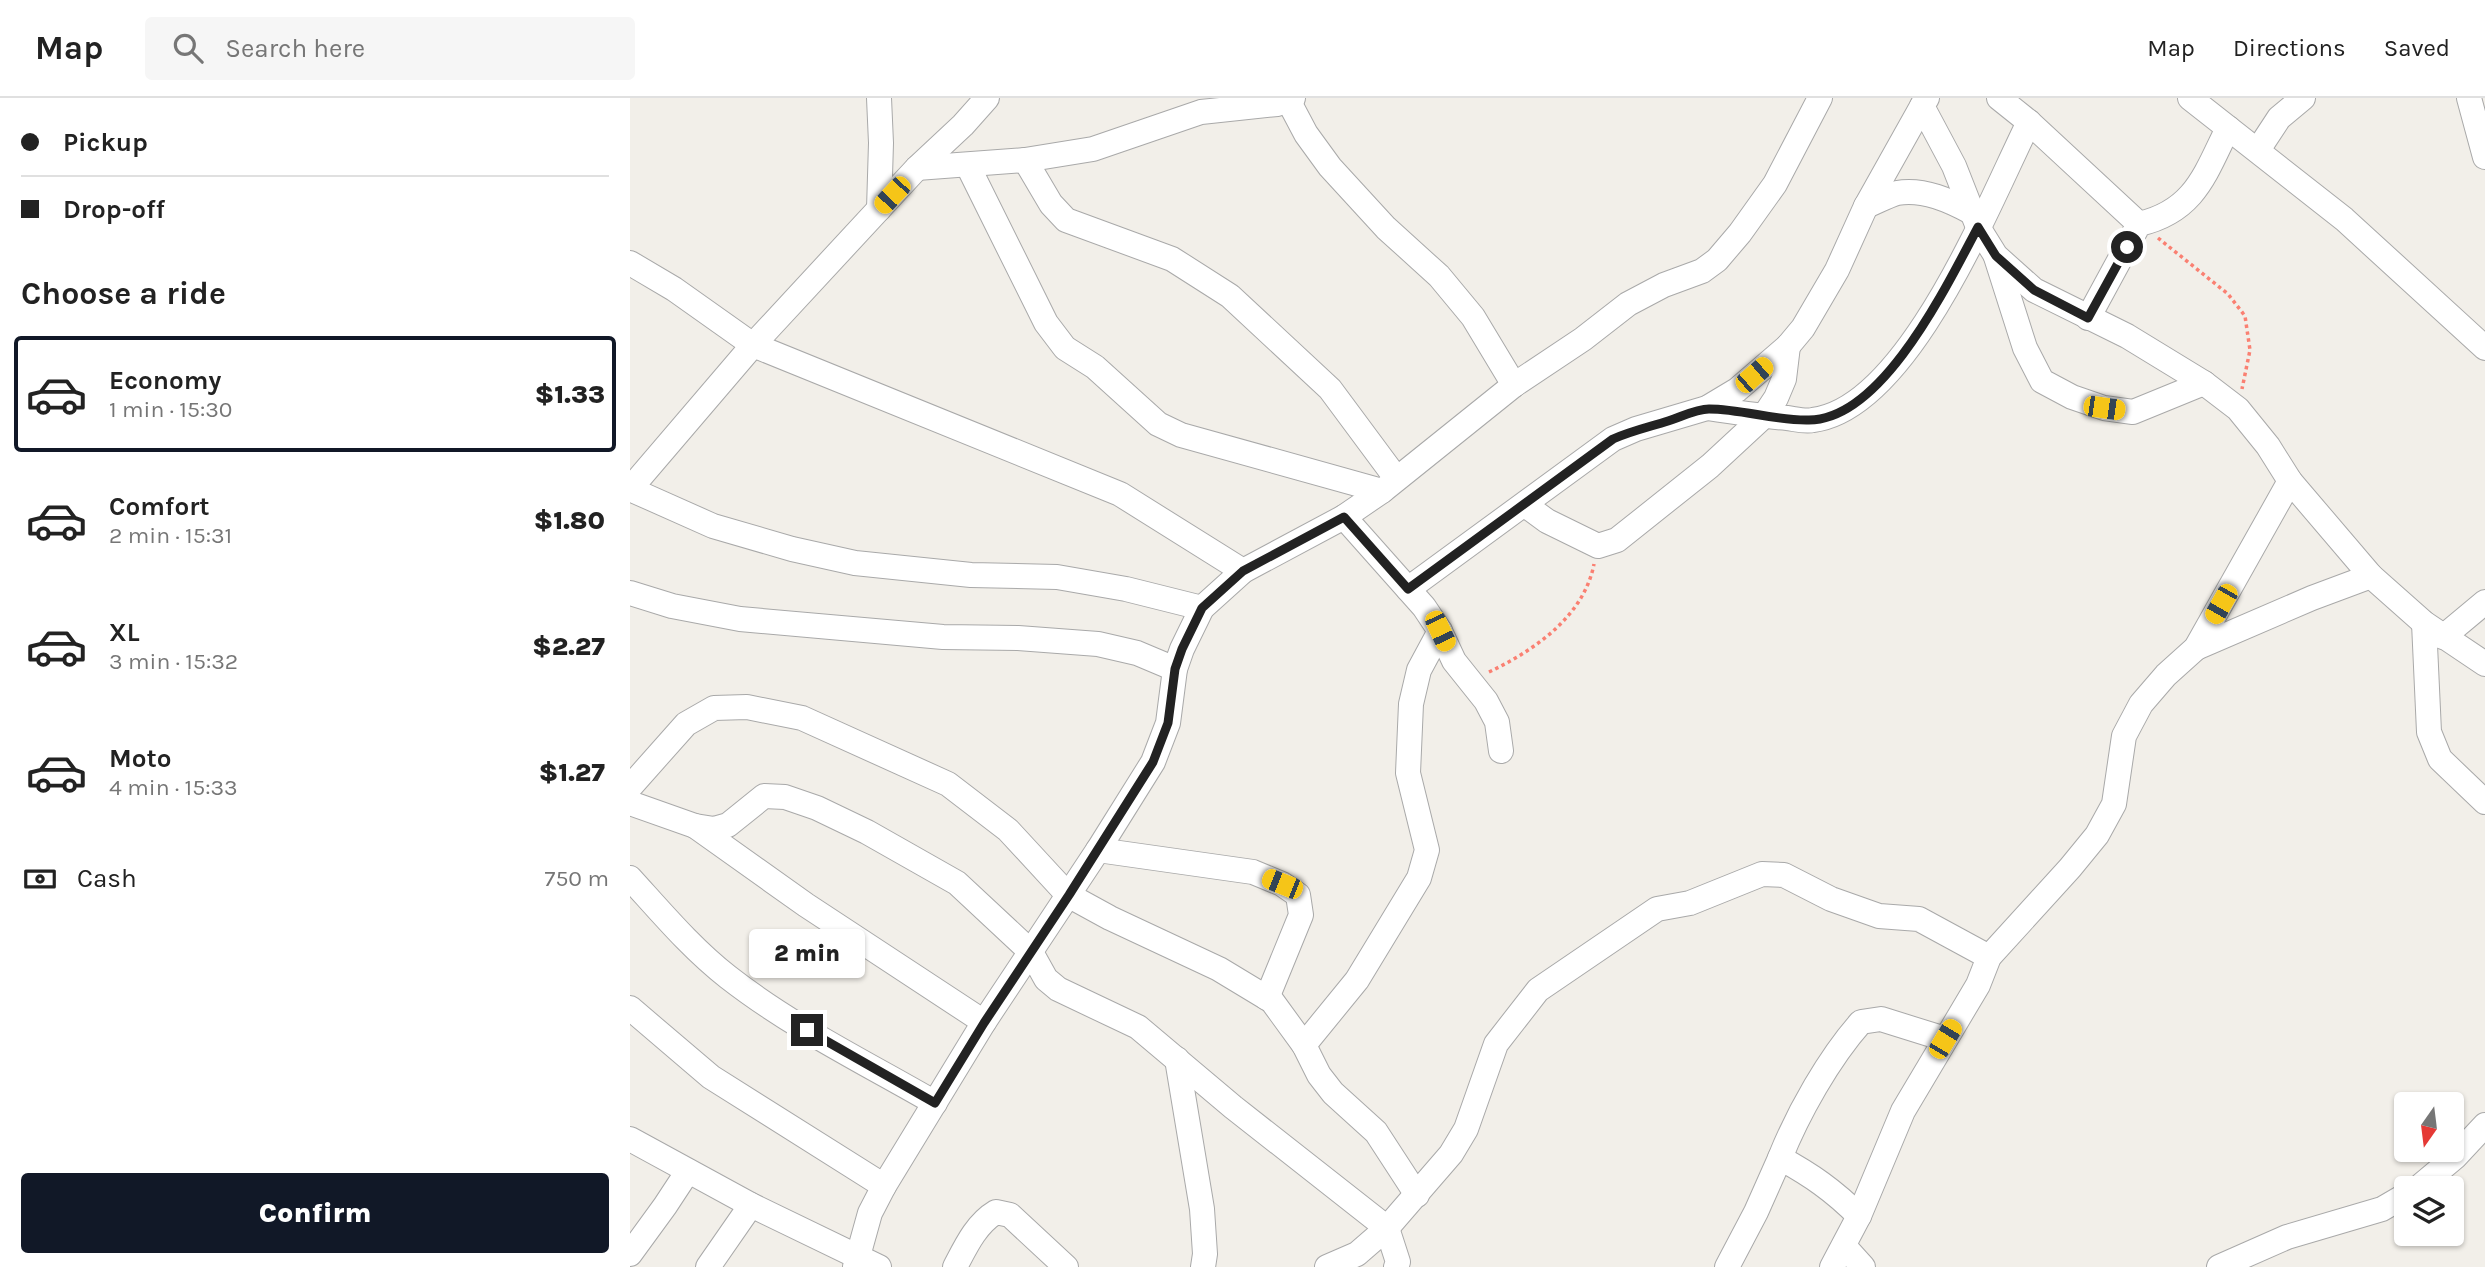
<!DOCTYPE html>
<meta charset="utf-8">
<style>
:root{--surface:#fff;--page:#f6f6f6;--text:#222;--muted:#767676;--line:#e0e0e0;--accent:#111827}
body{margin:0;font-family:Karla,sans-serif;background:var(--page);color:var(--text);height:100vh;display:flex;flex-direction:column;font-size:26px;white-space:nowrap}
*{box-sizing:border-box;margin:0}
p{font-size:23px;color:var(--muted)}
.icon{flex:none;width:38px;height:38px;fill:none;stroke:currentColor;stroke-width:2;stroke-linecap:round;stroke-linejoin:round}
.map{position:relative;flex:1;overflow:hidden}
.sheet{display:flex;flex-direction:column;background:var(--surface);width:630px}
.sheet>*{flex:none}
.guide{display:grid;align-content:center;height:154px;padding:0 21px;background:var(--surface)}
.needle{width:46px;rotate:194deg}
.buttons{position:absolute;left:1764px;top:994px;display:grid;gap:14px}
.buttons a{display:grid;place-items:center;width:70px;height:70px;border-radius:7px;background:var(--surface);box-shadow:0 2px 5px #0004;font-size:35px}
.end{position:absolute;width:32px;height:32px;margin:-16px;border:9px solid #222;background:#fff;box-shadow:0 0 0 4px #fff}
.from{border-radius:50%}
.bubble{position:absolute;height:49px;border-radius:7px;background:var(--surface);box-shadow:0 2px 5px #0004;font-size:23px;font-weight:800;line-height:49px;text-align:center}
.car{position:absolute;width:21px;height:42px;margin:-21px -10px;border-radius:9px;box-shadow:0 0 5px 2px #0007;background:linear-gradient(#f5c518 24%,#345 0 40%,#f5c518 0 76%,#345 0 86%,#f5c518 0)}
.guide b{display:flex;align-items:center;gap:24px;height:66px;font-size:26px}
.guide b+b{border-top:2px solid var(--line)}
.guide i{width:18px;height:18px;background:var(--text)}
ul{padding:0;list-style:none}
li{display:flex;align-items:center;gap:21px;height:116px;margin:0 14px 10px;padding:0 7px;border:4px solid transparent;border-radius:7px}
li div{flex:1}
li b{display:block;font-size:26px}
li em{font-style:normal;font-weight:800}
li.on{border-color:var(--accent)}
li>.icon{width:63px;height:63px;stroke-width:1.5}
h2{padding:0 21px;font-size:32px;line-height:84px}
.pay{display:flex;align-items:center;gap:18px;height:77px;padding:0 21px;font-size:26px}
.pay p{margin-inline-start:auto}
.primary-button{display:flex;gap:14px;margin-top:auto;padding:14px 21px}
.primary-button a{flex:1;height:80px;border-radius:7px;background:var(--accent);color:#fff;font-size:28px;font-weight:800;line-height:80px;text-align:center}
header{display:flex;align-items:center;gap:42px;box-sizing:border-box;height:98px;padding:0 35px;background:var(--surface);border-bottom:2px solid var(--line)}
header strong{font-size:33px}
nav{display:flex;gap:38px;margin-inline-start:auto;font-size:24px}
.search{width:490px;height:63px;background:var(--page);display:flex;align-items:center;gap:18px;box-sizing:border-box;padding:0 24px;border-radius:7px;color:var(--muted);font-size:26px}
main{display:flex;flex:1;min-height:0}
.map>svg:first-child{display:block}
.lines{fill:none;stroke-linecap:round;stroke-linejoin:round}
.minor-casing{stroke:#a9a9a9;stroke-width:26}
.path{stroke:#fa8072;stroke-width:3.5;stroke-dasharray:3.5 3.5;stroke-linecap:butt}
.minor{stroke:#fff;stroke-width:24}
.route{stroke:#222;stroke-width:9}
</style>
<header>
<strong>Map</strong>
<div class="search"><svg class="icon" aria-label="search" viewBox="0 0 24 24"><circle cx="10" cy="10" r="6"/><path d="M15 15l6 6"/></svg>Search here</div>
<nav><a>Map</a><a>Directions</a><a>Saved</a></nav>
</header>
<main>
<section class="sheet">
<div class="guide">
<b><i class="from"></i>Pickup</b>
<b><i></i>Drop-off</b>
</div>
<h2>Choose a ride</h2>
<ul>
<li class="on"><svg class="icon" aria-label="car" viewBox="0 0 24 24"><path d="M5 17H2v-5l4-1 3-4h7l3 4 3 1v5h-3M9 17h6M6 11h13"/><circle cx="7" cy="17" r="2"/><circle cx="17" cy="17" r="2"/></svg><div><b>Economy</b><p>1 min · 15:30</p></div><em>$1.33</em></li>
<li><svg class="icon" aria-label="car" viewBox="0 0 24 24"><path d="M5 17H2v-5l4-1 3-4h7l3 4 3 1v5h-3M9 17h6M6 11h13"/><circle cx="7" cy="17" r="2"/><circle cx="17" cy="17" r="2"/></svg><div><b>Comfort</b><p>2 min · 15:31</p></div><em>$1.80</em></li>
<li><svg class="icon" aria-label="car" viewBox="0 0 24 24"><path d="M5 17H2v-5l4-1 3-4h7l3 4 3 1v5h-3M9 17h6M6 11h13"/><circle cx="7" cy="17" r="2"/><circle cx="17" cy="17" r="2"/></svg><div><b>XL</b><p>3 min · 15:32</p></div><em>$2.27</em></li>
<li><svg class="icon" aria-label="car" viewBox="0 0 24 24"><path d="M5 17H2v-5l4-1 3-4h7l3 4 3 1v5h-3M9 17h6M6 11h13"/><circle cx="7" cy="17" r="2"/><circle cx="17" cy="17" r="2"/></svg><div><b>Moto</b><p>4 min · 15:33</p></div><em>$1.27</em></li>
</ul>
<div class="pay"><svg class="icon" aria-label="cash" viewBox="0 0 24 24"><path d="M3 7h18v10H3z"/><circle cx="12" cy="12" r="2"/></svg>Cash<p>750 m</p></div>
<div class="primary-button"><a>Confirm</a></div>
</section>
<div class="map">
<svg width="1855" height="1169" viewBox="0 0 1855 1169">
<rect width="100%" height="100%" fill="#f2efe9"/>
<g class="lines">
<defs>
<g id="minor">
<polyline points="1297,0 1292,8 1324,68 1348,129 1366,158 1404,192 1497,238 1574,285 1608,311 1638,348 1660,383 1741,478 1794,525 1855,566"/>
<polyline points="1369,0 1399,24 1509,126"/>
<polyline points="1560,0 1714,121 1855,250"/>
<polyline points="1839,0 1855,59"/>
<polyline points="658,2 676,36 700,69 756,130 809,178 843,219 884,287"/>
<polyline points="1628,52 1649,20 1673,0"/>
<polyline points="395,62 421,106 436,122 542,161 600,198 700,291 766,380"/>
<polyline points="338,68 416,225 435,250 465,269 528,326 551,337 752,393"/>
<polyline points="287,70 395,62 463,51 571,14 647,6 663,0"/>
<path d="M 1236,108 C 1246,104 1257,98 1267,95 C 1293,90 1321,103 1343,115"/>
<polyline points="249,111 251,45 249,0"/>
<polyline points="1366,159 1395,250 1412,283 1442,299 1474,310 1503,314 1574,285"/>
<polyline points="0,165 44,191 123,247 490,396 613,473"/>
<path d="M 1458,220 L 1509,126 C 1565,113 1575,76 1598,30"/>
<path d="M 1077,310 C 1103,314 1130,318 1157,320 C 1165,321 1175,324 1183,322 C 1279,310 1360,102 1399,24"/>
<polyline points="0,391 83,428 162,451 225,465 341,477 427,479 496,491 572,510"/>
<polyline points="0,391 123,247 287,70 333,27 357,0"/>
<polyline points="895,407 917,423 968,448 987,442 1080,368 1134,318 1146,300 1154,281 1158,248"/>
<polyline points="714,419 794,509 810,533 824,563 856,603 867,624 871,653"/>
<polyline points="778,491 983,341 1006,331 1077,310 1107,292 1158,248 1173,230 1207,172 1236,108 1292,8"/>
<polyline points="0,495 42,508 110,521 313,539 388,540 468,546 507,555 545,571"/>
<polyline points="1794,525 1799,634 1810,661 1855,704"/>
<polyline points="1813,539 1855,504"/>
<polyline points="1566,550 1682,500 1741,478"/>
<polyline points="0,689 56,626 84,610 117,609 172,620 318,686 378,732 438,797 480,820 589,871 642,903 674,947 689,977 703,995 746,1034 787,1097"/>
<polyline points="0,705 65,728 84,731 98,727 134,698 155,699 187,710 237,734 327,785 401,854 416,881 428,891 508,929 603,1009 757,1130 768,1164 766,1169"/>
<polyline points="65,728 176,807 354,924"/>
<polyline points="468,752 623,774 652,786 668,797 671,817 637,900"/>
<path d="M 0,780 C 31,814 61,850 98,879 C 162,929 236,965 305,1005"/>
<polyline points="0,910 81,979 254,1088"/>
<polyline points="674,947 727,882 789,780 797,752 778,675 781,606 789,572 810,533"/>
<polyline points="547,961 572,1111 575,1156 573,1169"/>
<polyline points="0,1041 121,1107 249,1169"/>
<path d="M 1150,1060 C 1168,1015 1199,960 1231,924 L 1251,921 L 1315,941"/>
<polyline points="1788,1090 1825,1059 1855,1027"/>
<polyline points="1214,1148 1233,1169"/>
<polyline points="0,1156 35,1108 58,1073"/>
<polyline points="78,1169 121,1107"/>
<polyline points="225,1169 240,1115 254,1088 354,924 468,752 523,664 538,625 545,571 552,551 572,510 613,473 714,419 752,393 884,287 953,241 998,206 1034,187 1072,173 1087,162 1110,135 1145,86 1190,0"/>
<path d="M 325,1169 C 336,1148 346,1126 366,1114 L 380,1117 L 436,1169"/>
<polyline points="697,1169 727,1156 757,1130 821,1056 836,1031 866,946 908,892 1027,811 1060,805 1132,776 1154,777 1201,801 1249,818 1289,821 1359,859"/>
<path d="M 1097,1169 L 1126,1114 L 1150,1060 C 1181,1077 1203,1092 1229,1118"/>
<polyline points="1202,1169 1229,1118 1273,1013 1348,887 1359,859 1440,770 1467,737 1484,706 1494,638 1511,606 1536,577 1566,550 1660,383"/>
<polyline points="1589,1169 1657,1139 1752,1111 1776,1097"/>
</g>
</defs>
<!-- minor casing -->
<use href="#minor" class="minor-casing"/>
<!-- path -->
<g class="path">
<polyline points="1528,140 1598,196 1615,218 1620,252 1612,291"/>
<path d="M 859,574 C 905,552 954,518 964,466"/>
</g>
<!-- minor -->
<use href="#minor" class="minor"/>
</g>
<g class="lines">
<!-- route -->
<path class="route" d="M 177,932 L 305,1005 L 354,925 L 439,797 L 523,664 L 538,625 L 545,571 L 552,551 L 572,510 L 613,473 L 714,419 L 778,491 L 983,341 C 1001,333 1019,329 1038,323 C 1051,319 1066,311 1079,311 C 1112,311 1146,323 1179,322 C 1253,322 1318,185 1348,129 L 1366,158 L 1404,192 L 1458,220 L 1497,149"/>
</g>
</svg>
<div class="buttons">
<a><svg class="needle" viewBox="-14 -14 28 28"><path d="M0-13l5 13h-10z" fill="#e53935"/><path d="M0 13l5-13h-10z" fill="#767676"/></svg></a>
<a><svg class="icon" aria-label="layers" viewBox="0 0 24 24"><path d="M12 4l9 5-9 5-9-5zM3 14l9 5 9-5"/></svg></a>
</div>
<i class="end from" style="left:1497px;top:149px"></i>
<i class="end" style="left:177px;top:932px"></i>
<div class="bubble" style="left:119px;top:831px;width:116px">2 min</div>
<i class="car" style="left:262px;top:97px;rotate:223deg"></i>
<i class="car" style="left:1124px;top:277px;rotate:49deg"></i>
<i class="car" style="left:1474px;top:310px;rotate:98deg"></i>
<i class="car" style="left:1591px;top:506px;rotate:210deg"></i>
<i class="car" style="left:810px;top:533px;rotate:155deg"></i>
<i class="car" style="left:652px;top:786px;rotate:292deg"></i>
<i class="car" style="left:1315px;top:941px;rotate:31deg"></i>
</div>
</main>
